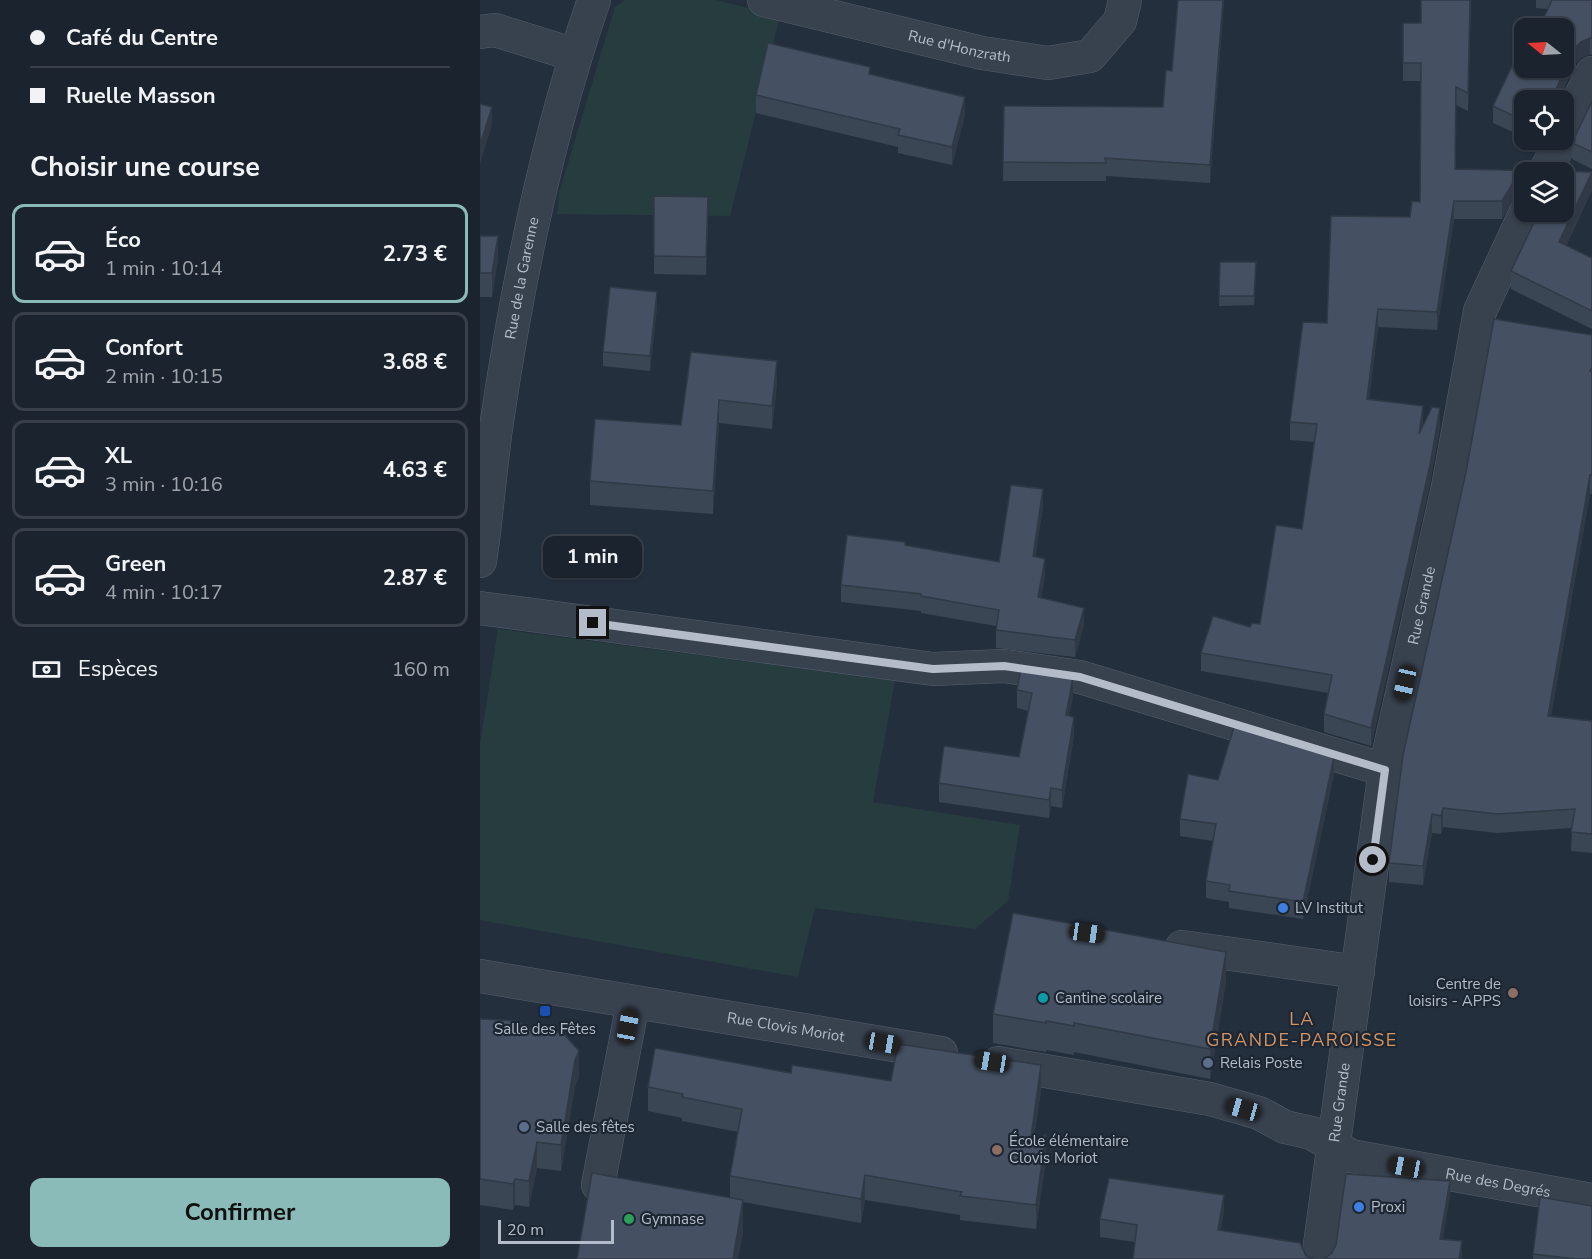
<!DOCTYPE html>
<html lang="fr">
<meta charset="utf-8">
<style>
:root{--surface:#1b232e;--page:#242b36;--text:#f1f3f6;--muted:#a0a4aa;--line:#39404a;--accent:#8bbbb9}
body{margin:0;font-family:"Nunito Sans",sans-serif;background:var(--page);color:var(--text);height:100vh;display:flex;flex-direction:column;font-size:22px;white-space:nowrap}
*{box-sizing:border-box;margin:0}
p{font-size:20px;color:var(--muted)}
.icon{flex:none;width:33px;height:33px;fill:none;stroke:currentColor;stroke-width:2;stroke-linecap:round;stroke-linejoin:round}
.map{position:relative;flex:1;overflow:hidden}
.details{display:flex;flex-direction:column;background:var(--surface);width:480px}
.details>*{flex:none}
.guide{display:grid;align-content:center;height:132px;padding:0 30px;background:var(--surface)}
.needle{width:39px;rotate:288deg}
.tools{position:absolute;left:1034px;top:18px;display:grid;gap:12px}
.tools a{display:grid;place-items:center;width:60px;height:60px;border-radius:12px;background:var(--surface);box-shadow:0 2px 4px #0004,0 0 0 2px var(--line);font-size:30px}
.scale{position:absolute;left:18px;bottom:15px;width:116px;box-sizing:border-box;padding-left:6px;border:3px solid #b4bcc9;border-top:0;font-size:16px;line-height:21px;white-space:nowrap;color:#b4bcc9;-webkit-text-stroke:4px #1d2633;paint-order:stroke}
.end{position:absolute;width:27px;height:27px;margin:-14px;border:8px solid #b4bcc9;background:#111;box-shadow:0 0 0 3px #111}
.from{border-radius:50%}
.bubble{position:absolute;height:42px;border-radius:12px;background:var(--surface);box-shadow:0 2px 4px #0004,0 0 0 2px var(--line);font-size:20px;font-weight:700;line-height:42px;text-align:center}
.car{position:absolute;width:18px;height:36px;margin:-18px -9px;border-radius:8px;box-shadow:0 0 4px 2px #0007;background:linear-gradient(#222 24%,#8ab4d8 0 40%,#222 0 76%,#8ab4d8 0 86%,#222 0)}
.guide b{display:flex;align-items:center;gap:21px;height:57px;font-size:22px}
.guide b+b{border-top:2px solid var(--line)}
.guide i{width:15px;height:15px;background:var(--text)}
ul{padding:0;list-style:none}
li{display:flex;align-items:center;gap:18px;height:99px;margin:0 12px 9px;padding:0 18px;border:3px solid var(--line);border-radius:12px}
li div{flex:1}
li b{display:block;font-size:22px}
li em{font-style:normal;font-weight:700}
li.active{border-color:var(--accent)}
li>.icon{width:54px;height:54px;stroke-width:1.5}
h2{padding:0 30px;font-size:27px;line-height:72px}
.pay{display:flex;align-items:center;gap:15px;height:66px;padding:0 30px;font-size:22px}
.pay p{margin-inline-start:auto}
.button{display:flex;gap:12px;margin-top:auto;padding:12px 30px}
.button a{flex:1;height:69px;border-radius:12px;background:var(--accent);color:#111;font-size:24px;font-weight:700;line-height:69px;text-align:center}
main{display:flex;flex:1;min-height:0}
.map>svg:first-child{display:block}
.park{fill:#263c3f}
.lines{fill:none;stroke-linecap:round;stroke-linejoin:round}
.minor-casing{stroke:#565f6c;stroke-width:34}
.minor{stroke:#38414e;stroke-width:33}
.wall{fill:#3b4654}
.shaded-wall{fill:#303945}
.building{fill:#455162;stroke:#303945;stroke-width:1.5}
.route{stroke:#b4bcc9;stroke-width:8}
.shop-dot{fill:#3f7fe0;stroke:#1d2633;stroke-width:2}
.education-dot{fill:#8d6e63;stroke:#1d2633;stroke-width:2}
.culture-dot{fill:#0f9aa8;stroke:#1d2633;stroke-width:2}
.transit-dot{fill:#1a4fb4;stroke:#1d2633;stroke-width:2}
.service-dot{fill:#5c6f8a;stroke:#1d2633;stroke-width:2}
.leisure-dot{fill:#2e9e5b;stroke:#1d2633;stroke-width:2}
.labels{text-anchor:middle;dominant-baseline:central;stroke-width:4.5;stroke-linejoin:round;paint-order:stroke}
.street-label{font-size:15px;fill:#b4bcc9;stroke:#1d2633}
.poi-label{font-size:15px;fill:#b4bcc9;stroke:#1d2633;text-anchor:start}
.quarter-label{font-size:18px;letter-spacing:1.5px;fill:#d59563;stroke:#1d2633}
</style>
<main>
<section class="details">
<div class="guide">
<b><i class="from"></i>Café du Centre</b>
<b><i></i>Ruelle Masson</b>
</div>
<h2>Choisir une course</h2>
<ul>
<li class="active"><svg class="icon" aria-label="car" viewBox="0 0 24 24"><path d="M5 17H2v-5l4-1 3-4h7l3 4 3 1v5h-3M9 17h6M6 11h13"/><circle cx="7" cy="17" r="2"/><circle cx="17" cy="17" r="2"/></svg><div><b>Éco</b><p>1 min · 10:14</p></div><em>2.73 €</em></li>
<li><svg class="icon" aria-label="car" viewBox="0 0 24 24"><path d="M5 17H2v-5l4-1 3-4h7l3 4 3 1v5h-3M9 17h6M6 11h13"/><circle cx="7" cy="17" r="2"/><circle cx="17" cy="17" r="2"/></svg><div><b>Confort</b><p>2 min · 10:15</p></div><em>3.68 €</em></li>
<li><svg class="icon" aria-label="car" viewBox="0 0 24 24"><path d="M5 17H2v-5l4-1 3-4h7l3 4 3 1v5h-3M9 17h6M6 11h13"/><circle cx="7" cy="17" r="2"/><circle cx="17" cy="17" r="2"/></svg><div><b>XL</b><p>3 min · 10:16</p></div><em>4.63 €</em></li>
<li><svg class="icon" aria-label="car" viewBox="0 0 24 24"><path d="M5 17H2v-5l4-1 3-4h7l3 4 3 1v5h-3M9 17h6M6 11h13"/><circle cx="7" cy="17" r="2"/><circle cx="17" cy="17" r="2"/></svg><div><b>Green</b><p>4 min · 10:17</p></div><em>2.87 €</em></li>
</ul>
<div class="pay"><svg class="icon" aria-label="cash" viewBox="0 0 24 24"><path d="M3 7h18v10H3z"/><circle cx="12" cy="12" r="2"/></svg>Espèces<p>160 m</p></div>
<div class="button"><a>Confirmer</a></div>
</section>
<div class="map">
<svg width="1112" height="1259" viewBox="0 0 1112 1259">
<rect width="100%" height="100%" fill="#242f3e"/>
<!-- park -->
<g class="park">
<polygon points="145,0 236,0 300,16 250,216 77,214 79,193 135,7"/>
<polygon points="18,629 415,681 393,802 540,825 528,901 495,929 335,908 318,977 0,920 0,744"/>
</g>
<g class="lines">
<defs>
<g id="minor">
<path id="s1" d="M 284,0 L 502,53 L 568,63 L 610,56 L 640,21 L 645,0"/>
<polyline points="0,32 15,30 95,55"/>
<polyline points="1083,134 1112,73"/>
<polyline points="1065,172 1081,140"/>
<path id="s2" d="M 0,561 C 7,515 10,468 17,421 C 38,279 67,136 114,0"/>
<polyline points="0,608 453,669 524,666 600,677 905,770"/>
<polyline points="702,947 878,972"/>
<path id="s3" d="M 0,976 L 461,1053"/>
<path id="s4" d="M 518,1063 L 730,1099 L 779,1113 L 805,1127 L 832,1133 L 871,1156 L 1112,1200"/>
<polyline points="118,1185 153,1003"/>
<path id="s5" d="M 838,1259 L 905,770 L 968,487 L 1000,311 L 1046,212"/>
</g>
</defs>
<!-- minor casing -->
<use href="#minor" class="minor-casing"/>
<!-- minor -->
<use href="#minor" class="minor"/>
</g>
<!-- wall -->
<g class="wall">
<polygon points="698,0 744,0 730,183 626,176 626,181 523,181 524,106 683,107 692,71"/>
<polygon points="991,0 988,111 976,105 976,169 1112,172 1112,190 1086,246 1112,258 1112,329 1031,289 1031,271 1083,172 1044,172 1044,194 1035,197 1022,219 974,219 957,330 898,327 889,399 942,426 960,426 950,483 891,746 844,732 844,714 848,693 721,671 721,653 770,627 780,624 822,529 834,442 810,440 810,422 847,323 930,217 940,202 941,81 923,81 923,23 941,23"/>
<polygon points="1056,0 1112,0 1112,55 1110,54 1101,58 1095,64 1078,100 1044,100 1044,137 1013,123 1013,106 1041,66 1068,9 1056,8"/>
<polygon points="390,74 485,115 472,165 418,153 418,147 276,113 276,95"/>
<polygon points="1112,101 1112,169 1092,159 1092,143"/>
<polygon points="1050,140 1060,140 1058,144"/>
<polygon points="174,196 228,215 226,275 174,274"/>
<polygon points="0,236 18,259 12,297 0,297"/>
<polygon points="740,262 776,271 774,305 739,306"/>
<polygon points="177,306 170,371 123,366 123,352"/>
<polygon points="1112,335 1112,494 1110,494 1071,716 1112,721 1112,853 1091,851 1092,828 1017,833 963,827 961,834 952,833 943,885 909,882 909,863"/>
<polygon points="211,352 297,384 292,429 239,423 233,514 110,505 110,481 201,425"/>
<polygon points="563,506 555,557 565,576 561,597 604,625 595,657 516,648 516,626 441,613 441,611 361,602 361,585 425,545 519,562"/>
<polygon points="537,690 593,695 589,716 594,735 582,808 571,806 569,818 459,802 459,783 539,757 549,711 537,708"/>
<polygon points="854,774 823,919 749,908 749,902 726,898 726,881 733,841 700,836 700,819 738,780"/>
<polygon points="746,982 730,1079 594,1052 594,1055 566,1050 566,1052 513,1043 513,1014"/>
<polygon points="0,1019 99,1077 95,1086 81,1171 57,1168 49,1207 35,1205 33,1210 0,1205"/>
<polygon points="311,1073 411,1081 561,1090 553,1142 566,1158 556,1229 480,1220 480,1215 385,1200 381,1223 263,1202 263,1233 258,1259 97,1259 250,1198 250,1176 258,1132 202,1121 202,1118 168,1111 168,1087"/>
<polygon points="744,1212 655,1242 620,1237 620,1219"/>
<polygon points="1053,1254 1112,1259 1053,1259"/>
</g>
<!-- shaded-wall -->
<g class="shaded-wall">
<polygon points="743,0 744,0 730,183 730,165"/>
<polygon points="1110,38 1110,54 1101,58 1095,64 1078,100 1071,100 1095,48 1101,42"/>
<polygon points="485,97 485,115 472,165 472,147"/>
<polygon points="12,107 12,125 0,164 0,145"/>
<polygon points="1112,172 1112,190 1079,260 1079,242"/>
<polygon points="1044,176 1044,194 1035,197 1022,219 1022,201 1035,179"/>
<polygon points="974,201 974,219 957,330 957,312"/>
<polygon points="18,236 18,259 12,297 12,273"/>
<polygon points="177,292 177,306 170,371 170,356"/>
<polygon points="898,309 898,327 887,417 887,399"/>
<polygon points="297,361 297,384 292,429 292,406"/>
<polygon points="239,400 239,423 233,514 233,491"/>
<polygon points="943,406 943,424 939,452 939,434"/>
<polygon points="960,408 960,426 950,483 891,746 891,728"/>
<polygon points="1110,475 1110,494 1068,734 1068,716"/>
<polygon points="563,489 563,506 553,573 553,556"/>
<polygon points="565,559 565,576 558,614 558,597"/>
<polygon points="604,608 604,625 595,657 595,640"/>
<polygon points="593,677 593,695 586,734 586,715"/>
<polygon points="594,717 594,735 582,808 582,790"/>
<polygon points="854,757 854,774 823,919 823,902"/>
<polygon points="571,788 571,806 569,818 569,800"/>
<polygon points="963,808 963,827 961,834 961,816"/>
<polygon points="952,814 952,833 943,885 943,866"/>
<polygon points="746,952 746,982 730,1079 730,1049"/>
<polygon points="99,1051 99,1077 95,1086 81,1171 81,1145 95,1060"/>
<polygon points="561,1065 561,1090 550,1168 550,1144"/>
<polygon points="566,1134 566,1158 556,1229 556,1205"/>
<polygon points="57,1142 57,1168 49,1207 49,1181"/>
<polygon points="385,1175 385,1200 381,1223 381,1199"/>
<polygon points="35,1179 35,1205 33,1210 33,1184"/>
<polygon points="970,1181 970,1198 960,1256 960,1239"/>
<polygon points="744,1195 744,1212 738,1247 738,1230"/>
<polygon points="263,1200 263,1233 258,1259 253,1259"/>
<polygon points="982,1241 982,1259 979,1259"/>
</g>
<!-- building -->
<g class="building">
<polygon points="698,0 743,0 730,165 625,158 626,163 523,162 524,106 683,107 686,70 692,71"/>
<polygon points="941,0 990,0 988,93 976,87 975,169 1112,172 1079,242 1112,258 1112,311 1031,271 1059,212 1083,212 1083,172 1044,172 1044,176 1035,179 1022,201 974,201 957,312 898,309 887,399 943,406 939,434 952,407 960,408 950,465 891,728 844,714 852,675 721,653 733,616 770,627 772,623 780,624 796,525 822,529 837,424 810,422 823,322 847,323 851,216 930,217 932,201 940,202 941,63 923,63 923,23 941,23"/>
<polygon points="1072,0 1112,0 1112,38 1110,38 1101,42 1095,48 1071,100 1044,100 1044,121 1013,106 1034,62 1041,66 1044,60 1044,68 1083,68 1083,28 1059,28"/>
<polygon points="288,43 390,67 389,74 485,97 472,147 418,135 420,129 276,95"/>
<polygon points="1112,101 1112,152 1092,143"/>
<polygon points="0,104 12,107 0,145"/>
<polygon points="174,196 228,197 226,257 174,256"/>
<polygon points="0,236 18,236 12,273 0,273"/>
<polygon points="740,262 776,262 774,296 739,296"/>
<polygon points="130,287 177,292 170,356 123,352"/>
<polygon points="1014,319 1112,335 1112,367 1110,371 1112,372 1112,475 1110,475 1068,716 1112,721 1112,834 1091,832 1095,809 1017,814 963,808 961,816 952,814 943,866 909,863 923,755 986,472"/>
<polygon points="211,352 297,361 292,406 239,400 233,491 110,481 115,419 201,425"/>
<polygon points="531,485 563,489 553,556 565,559 558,597 604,608 595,640 516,630 519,610 441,596 441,594 361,585 367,535 425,542 425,545 519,562"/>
<polygon points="541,669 593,677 586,715 594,717 582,790 571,788 569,800 459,783 464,746 539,757 552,693 537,690"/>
<polygon points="754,727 854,757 823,902 749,891 750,885 726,881 736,824 700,819 708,774 738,780"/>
<polygon points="533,913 746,952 730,1049 594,1023 594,1026 566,1021 566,1023 513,1014"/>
<polygon points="0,1019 37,1021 50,1028 83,1033 99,1051 95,1060 81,1145 57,1142 49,1181 35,1179 33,1184 0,1179"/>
<polygon points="418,1044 561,1065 550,1144 566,1134 556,1205 480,1196 482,1192 385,1175 381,1199 250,1176 262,1109 202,1097 203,1094 168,1087 175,1048 311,1073 312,1065 411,1081"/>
<polygon points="112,1173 263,1200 253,1259 97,1259"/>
<polygon points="866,1174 970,1181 960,1239 982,1241 979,1259 844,1259 852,1253 856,1245"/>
<polygon points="629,1178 744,1195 738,1230 820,1243 826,1256 834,1259 653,1259 657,1225 620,1219"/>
<polygon points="1060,1197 1112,1206 1112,1259 1096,1259 1053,1254"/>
</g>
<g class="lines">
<!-- route -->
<polyline class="route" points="113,623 453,669 524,666 600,677 905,770 893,860"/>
</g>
<!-- markers -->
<g class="shop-dot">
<circle cx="803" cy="908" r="6"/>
<circle cx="879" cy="1207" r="6"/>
</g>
<g class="education-dot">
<circle cx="1033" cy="993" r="6"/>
<circle cx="517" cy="1150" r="6"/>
</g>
<circle class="culture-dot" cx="563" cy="998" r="6"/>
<rect class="transit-dot" x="59" y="1005" width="12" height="12" rx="3"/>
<g class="service-dot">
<circle cx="728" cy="1063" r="6"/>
<circle cx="44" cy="1127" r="6"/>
</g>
<circle class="leisure-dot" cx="149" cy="1219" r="6"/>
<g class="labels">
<!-- street labels -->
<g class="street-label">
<text stroke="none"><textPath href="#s1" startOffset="201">Rue d'Honzrath</textPath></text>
<text stroke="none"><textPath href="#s2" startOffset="286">Rue de la Garenne</textPath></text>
<text stroke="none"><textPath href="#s5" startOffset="662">Rue Grande</textPath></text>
<text stroke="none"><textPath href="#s3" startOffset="310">Rue Clovis Moriot</textPath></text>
<text stroke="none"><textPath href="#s5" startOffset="158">Rue Grande</textPath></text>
<text stroke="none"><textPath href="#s4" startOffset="518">Rue des Degrés</textPath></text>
</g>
<!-- poi labels -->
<g class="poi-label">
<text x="815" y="908">LV Institut</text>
<text x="1021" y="984" text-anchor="end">Centre de<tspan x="1021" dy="17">loisirs - APPS</tspan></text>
<text x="575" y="998">Cantine scolaire</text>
<text x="65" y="1029" text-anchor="middle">Salle des Fêtes</text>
<text x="740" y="1063">Relais Poste</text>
<text x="56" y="1127">Salle des fêtes</text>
<text x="529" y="1141">École élémentaire<tspan x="529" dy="17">Clovis Moriot</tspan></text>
<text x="891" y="1207">Proxi</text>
<text x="161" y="1219">Gymnase</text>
</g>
<!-- quarter labels -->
<g class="quarter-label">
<text x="822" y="1019">LA<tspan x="822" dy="21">GRANDE-PAROISSE</tspan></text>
</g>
</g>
</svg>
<div class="tools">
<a><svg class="needle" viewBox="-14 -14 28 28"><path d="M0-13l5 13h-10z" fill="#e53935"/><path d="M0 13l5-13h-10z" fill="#a0a4aa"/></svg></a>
<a><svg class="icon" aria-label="locate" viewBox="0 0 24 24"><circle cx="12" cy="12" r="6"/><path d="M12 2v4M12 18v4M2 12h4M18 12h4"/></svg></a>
<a><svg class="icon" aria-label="layers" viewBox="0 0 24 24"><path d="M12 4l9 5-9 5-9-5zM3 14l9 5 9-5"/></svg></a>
</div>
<div class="scale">20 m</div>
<i class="end from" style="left:893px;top:860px"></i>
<i class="end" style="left:113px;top:623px"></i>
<div class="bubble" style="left:63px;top:536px;width:99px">1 min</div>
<i class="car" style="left:925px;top:683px;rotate:193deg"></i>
<i class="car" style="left:607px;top:933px;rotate:98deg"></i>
<i class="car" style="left:148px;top:1026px;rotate:11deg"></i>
<i class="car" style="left:403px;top:1043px;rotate:100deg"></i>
<i class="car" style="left:512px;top:1062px;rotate:280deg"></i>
<i class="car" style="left:763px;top:1109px;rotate:286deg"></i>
<i class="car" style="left:926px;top:1167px;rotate:281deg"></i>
</div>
</main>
